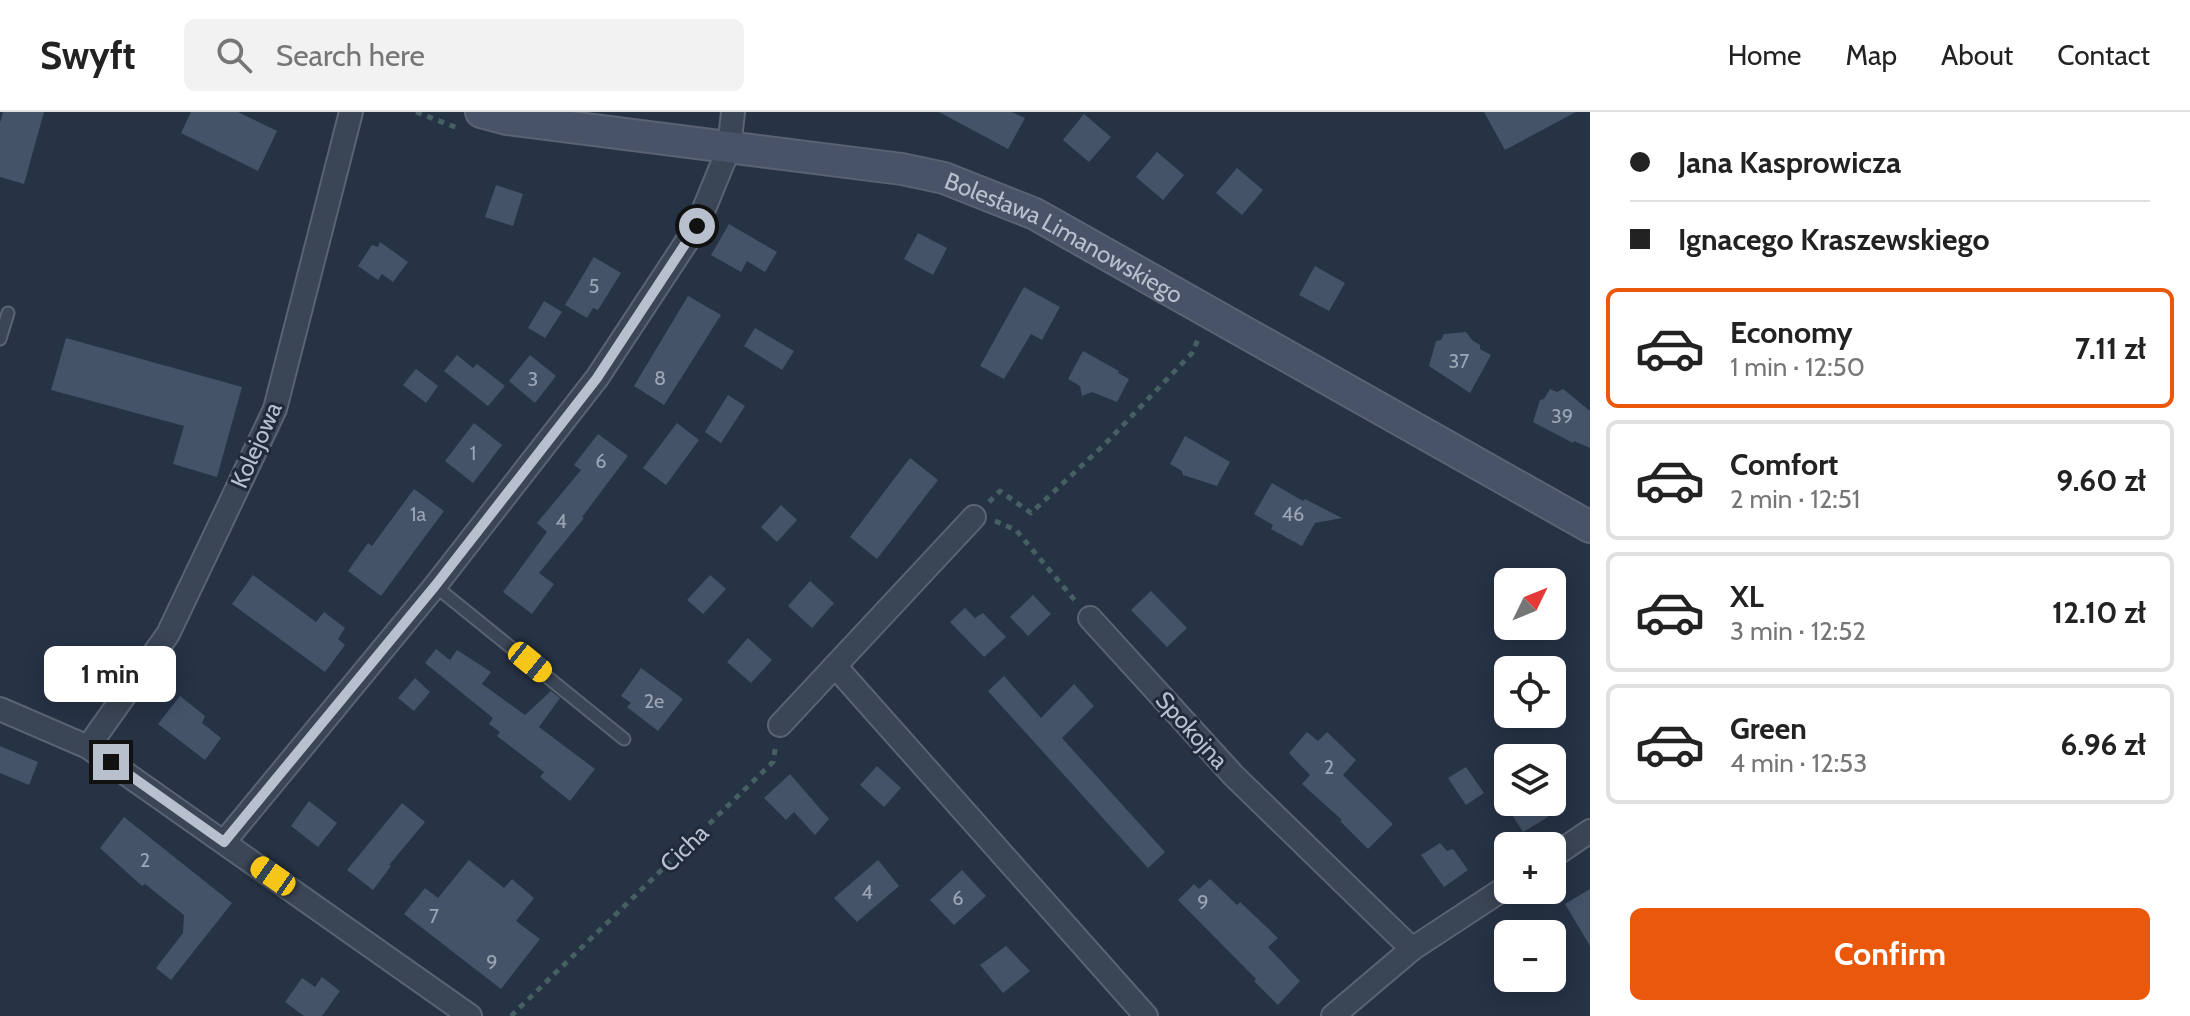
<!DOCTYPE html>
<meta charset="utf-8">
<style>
:root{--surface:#fff;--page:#f2f2f2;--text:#222;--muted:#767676;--line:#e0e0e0;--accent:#ea580c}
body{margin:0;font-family:Cabin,sans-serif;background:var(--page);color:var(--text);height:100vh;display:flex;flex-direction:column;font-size:30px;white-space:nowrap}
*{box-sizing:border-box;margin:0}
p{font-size:26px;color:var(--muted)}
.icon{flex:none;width:44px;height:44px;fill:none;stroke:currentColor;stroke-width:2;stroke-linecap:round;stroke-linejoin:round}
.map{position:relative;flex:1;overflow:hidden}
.sheet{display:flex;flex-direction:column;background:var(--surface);width:600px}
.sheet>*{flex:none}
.hud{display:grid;align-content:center;height:176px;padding:0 40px;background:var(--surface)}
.needle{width:52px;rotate:47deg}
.tools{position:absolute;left:1494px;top:456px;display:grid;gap:16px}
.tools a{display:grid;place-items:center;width:72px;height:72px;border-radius:12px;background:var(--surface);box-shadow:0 4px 20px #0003;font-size:40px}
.end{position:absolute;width:36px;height:36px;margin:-18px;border:10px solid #b8c0ce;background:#111;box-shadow:0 0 0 4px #111}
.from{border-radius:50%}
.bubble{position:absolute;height:56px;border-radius:12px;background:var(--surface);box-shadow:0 4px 20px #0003;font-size:26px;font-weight:700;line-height:56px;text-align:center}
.car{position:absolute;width:24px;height:48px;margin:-24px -12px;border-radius:10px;box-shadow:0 0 6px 2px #0007;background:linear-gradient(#f5c518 24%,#345 0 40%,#f5c518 0 76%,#345 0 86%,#f5c518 0)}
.hud b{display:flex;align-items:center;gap:28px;height:76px;font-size:30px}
.hud b+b{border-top:2px solid var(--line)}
.hud i{width:20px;height:20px;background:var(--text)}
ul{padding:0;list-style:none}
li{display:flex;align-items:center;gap:24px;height:120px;margin:0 16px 12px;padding:0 24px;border:4px solid var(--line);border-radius:12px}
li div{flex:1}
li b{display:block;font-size:30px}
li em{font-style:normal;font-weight:700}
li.current{border-color:var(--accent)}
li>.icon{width:72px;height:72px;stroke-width:1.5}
.primary-button{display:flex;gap:16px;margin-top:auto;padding:16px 40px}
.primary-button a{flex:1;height:92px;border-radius:12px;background:var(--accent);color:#fff;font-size:32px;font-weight:700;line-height:92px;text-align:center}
header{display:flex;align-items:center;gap:48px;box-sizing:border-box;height:112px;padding:0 40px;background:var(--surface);border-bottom:2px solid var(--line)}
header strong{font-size:38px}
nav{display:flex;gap:44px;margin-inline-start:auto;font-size:28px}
.search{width:560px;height:72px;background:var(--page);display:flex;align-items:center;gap:20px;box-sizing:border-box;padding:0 28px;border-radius:12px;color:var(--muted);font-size:30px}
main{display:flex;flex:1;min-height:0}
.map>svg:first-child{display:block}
.building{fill:#445368}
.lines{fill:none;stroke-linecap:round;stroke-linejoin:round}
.lane-casing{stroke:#596372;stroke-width:15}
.street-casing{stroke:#596372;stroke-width:26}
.secondary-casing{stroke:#596372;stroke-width:34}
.path{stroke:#465f62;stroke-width:5;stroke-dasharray:6 6;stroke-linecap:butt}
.lane{stroke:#3a4555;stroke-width:11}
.street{stroke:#3a4555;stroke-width:22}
.secondary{stroke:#485368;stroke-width:30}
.route{stroke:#b8c0ce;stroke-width:10}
.labels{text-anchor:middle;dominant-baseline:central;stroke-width:6;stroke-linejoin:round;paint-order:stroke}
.number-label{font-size:20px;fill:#9ba5b4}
.street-label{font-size:24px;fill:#b8c0ce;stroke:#1f2a3a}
</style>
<header>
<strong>Swyft</strong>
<div class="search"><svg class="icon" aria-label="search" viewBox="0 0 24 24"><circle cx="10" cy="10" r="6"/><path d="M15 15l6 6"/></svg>Search here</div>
<nav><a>Home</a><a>Map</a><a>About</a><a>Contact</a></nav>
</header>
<main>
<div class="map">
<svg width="1590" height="904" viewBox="0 0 1590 904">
<rect width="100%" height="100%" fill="#263345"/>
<!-- building -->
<g class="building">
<polygon points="3,0 44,0 24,72 0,65 0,11"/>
<polygon points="191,0 238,0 277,19 258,59 181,21"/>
<polygon points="939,0 1012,0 1025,6 1008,37"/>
<polygon points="1484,0 1576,0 1505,38"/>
<polygon points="1084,2 1111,25 1089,50 1063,28"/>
<polygon points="1157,40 1184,63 1163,88 1136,65"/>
<polygon points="1237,56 1263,78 1242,103 1216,81"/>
<polygon points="496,73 523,82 513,114 485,105"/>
<polygon points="729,112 777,140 765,160 747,149 741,160 711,143"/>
<polygon points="918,121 947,136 933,163 904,147"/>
<polygon points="380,130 408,150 393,170 382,162 378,168 358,154 372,133 378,135"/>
<polygon points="594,145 621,161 598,198 593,196 587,206 565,193"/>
<polygon points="1315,154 1345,171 1329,199 1299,183"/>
<polygon points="1024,175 1060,195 1042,228 1031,222 1004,267 980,254"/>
<polygon points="688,184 721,203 664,293 634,274"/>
<polygon points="544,189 562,200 545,226 528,216"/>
<polygon points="755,216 794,239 782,258 744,234"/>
<polygon points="1466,220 1472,228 1480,233 1480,237 1491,243 1470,281 1429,254 1436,229 1441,228 1444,222"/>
<polygon points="66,226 242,275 217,365 173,352 184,314 51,278"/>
<polygon points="1083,239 1119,259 1118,261 1129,267 1117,290 1092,280 1082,284 1080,274 1068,267"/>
<polygon points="457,243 473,256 477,252 505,274 488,294 444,259"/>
<polygon points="530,243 556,264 535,291 509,269"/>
<polygon points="416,257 438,274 426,291 403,273"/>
<polygon points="1550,277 1557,280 1563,277 1590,299 1590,336 1574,329 1573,331 1533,310 1540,288 1544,287"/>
<polygon points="728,283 745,294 721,331 705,320"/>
<polygon points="474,311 502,333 473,371 445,349"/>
<polygon points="677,311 699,328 666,373 643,356"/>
<polygon points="598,322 628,344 582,405 584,406 539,461 554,472 532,502 503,480 547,420 537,411 581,358 574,353"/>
<polygon points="1185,324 1230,350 1217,374 1183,363 1182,359 1170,352"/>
<polygon points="910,346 938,368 877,447 850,425"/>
<polygon points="1272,371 1303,389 1305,387 1342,406 1315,411 1302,434 1271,417 1273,413 1254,402"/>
<polygon points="414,377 444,399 381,484 348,459 368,431 372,434"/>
<polygon points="781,393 797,408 777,430 761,415"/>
<polygon points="253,463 316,510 324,500 345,516 338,527 345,533 325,560 232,492"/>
<polygon points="710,463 726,477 703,502 687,488"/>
<polygon points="810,469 834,491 812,516 788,494"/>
<polygon points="1151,479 1187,516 1167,535 1131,498"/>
<polygon points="1033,483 1051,502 1028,524 1010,505"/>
<polygon points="965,496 975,506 983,501 1006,525 984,545 950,510"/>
<polygon points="748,526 772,548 751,571 727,550"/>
<polygon points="436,537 450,548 457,538 491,560 482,572 525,603 551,579 560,586 539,615 595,657 570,689 540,665 544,660 497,624 500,620 489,612 493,606 425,551"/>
<polygon points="641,556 683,587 658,619 627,595 631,591 621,584"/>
<polygon points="1004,564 1041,606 1074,572 1094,594 1062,626 1165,740 1148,756 988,579"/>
<polygon points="415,566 430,580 414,599 398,586"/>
<polygon points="180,584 205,604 202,611 221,626 205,648 158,612"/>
<polygon points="1307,620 1318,629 1327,620 1356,648 1343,663 1393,712 1368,737 1340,709 1342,708 1302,672 1310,663 1289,641"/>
<polygon points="0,634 38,650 29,673 0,661"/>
<polygon points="877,654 901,676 884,695 860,673"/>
<polygon points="1466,655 1484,681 1466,693 1448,666"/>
<polygon points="790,662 829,707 815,723 794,700 786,708 764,686"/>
<polygon points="309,689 337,711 318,735 291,714"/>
<polygon points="1504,690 1538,690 1548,705 1523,720"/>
<polygon points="402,691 425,710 389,753 391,754 373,778 347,758"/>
<polygon points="124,705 232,791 171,868 156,856 183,821 184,803 145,772 142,774 100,736"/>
<polygon points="1440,731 1447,739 1453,737 1468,758 1444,775 1421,743"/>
<polygon points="469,748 504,776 512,767 534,786 516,809 540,827 501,877 404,802 425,776 438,786"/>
<polygon points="878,748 899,774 857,810 834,786"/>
<polygon points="962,758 986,784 954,813 930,788"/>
<polygon points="1210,767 1237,793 1240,790 1278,826 1268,835 1300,869 1278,893 1254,869 1256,867 1178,788 1194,772 1199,777"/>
<polygon points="1590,777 1590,834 1565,792"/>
<polygon points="1006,834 1030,859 1003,881 980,853"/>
<polygon points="322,865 340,879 322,904 304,904 285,890 302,866 315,875"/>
</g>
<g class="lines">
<defs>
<g id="lane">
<polyline points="0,227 8,201"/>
<polyline points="435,474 624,627"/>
</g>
<g id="street">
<polyline points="1090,506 1234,664 1412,837"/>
<polyline points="835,554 1146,904"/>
<polyline points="0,597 88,635 470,904"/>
<polyline points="780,613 974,405"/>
<polyline points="88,635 168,522 275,297 351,0"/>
<polyline points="224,730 435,474 597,266 697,114 729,36 733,0"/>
<polyline points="1552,745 1590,719"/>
<polyline points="1333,904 1412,837 1508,774"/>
</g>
<g id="secondary">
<path id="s1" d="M 481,0 L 507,7 L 902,57 L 944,66 L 1035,102 L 1590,415"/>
</g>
</defs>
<!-- lane casing -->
<use href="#lane" class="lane-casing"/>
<!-- street casing -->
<use href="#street" class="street-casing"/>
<!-- secondary casing -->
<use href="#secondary" class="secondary-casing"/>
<!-- path -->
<g class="path">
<polyline points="416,0 460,17"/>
<polyline points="989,390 1000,379 1031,401 1105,332 1192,241 1199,225"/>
<polyline points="995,409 1016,418 1077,491"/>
<polyline points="511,904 773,650 776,632"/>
</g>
<!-- lane -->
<use href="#lane" class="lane"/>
<!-- street -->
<use href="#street" class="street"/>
<!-- secondary -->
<use href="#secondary" class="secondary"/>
</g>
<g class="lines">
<!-- route -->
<polyline class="route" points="111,650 224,730 435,474 597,266 697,114"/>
</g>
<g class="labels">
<!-- number labels -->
<g class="number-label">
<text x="594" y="174">5</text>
<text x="1459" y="249">37</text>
<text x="660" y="266">8</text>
<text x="533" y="267">3</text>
<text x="1562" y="304">39</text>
<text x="473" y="341">1</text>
<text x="601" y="349">6</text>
<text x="418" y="402">1a</text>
<text x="1293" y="402">46</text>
<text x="561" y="409">4</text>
<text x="654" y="589">2e</text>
<text x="1329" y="655">2</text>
<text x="145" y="748">2</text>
<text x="867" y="780">4</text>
<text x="958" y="786">6</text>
<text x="1203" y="790">9</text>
<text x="434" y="804">7</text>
<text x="492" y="850">9</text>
</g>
<!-- street labels -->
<g class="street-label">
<text stroke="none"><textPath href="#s1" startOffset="602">Bolesława Limanowskiego</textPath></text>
<text transform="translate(256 333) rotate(-66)">Kolejowa</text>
<text transform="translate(1192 618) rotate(48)">Spokojna</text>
<text transform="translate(684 736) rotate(-44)">Cicha</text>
</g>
</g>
</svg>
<div class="tools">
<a><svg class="needle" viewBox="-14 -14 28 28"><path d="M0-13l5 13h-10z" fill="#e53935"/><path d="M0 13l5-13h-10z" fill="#767676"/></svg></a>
<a><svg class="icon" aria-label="locate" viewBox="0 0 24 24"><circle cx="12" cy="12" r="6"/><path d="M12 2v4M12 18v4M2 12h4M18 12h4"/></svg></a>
<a><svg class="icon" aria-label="layers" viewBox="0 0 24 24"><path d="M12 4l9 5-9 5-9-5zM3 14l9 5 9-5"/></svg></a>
<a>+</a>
<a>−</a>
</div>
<i class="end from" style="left:697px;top:114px"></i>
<i class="end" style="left:111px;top:650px"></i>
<div class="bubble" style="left:44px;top:534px;width:132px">1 min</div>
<i class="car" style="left:530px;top:550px;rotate:129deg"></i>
<i class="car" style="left:273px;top:764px;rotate:305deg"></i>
</div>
<section class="sheet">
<div class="hud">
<b><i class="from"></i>Jana Kasprowicza</b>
<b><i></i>Ignacego Kraszewskiego</b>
</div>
<ul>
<li class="current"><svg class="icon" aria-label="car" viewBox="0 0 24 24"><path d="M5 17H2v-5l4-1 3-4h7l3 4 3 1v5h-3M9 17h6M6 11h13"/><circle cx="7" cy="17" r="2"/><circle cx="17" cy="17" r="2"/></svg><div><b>Economy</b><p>1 min · 12:50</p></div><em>7.11 zł</em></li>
<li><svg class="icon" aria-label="car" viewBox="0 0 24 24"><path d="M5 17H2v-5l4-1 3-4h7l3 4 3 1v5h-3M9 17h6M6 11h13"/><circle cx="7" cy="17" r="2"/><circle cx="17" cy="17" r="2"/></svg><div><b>Comfort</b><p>2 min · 12:51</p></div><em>9.60 zł</em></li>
<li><svg class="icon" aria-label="car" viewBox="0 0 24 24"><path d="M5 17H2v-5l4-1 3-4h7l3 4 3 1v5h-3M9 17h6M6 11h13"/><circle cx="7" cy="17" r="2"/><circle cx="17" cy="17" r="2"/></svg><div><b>XL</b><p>3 min · 12:52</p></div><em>12.10 zł</em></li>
<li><svg class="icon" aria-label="car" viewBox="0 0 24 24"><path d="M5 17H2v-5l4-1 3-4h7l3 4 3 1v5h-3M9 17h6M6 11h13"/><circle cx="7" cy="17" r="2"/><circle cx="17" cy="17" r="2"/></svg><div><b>Green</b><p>4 min · 12:53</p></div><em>6.96 zł</em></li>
</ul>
<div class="primary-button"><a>Confirm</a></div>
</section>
</main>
